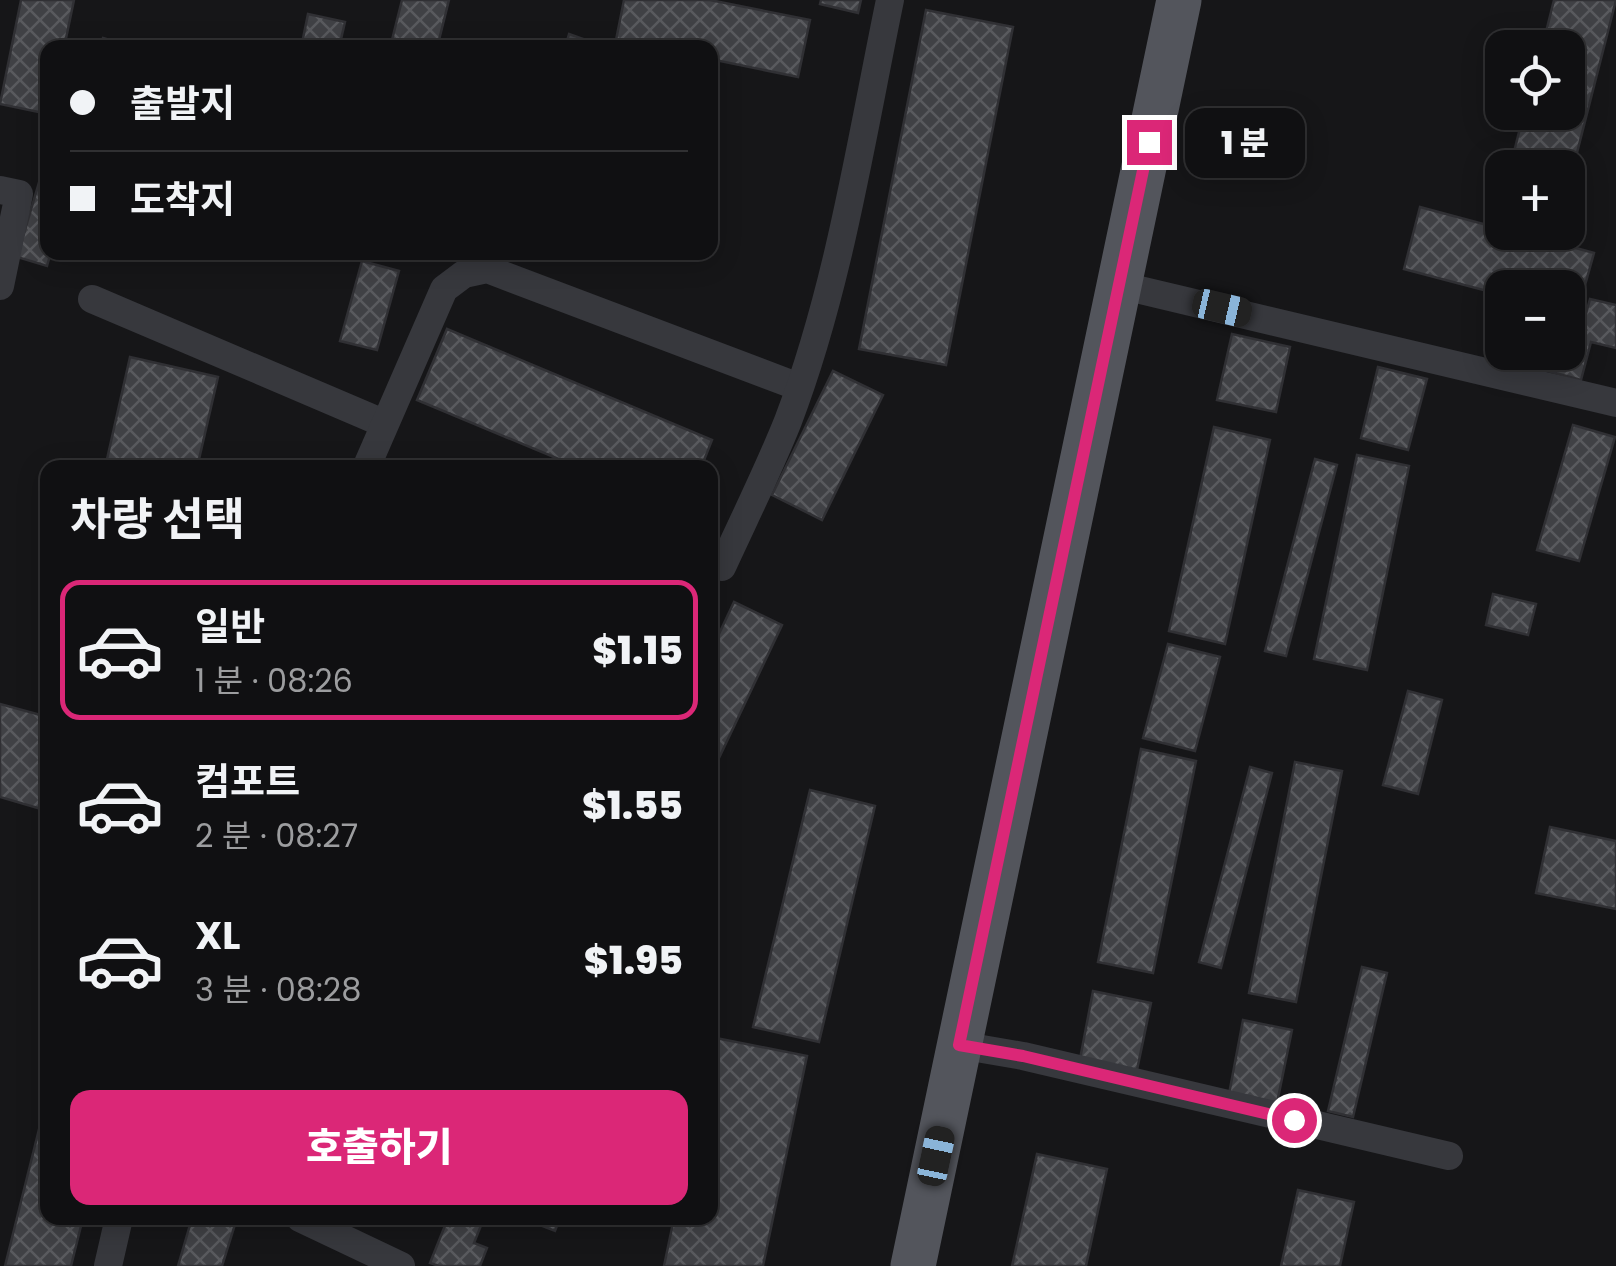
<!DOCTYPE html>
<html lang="ko">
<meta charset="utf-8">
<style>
:root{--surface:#101012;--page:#1e1e20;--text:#f1f3f6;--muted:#9c9d9f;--line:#303032;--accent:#db2777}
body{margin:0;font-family:Poppins,"Noto Sans KR",sans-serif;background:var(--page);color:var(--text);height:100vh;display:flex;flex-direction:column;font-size:38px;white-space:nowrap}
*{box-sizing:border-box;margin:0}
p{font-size:32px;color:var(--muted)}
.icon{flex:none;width:55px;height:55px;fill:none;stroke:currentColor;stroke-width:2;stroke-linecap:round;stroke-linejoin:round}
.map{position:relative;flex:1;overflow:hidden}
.drawer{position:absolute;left:40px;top:460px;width:678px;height:765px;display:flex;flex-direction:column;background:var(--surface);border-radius:20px;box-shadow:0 5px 25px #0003,0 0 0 2px var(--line)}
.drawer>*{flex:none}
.hud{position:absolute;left:40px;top:40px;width:678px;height:220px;border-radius:20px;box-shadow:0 5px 25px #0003,0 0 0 2px var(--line);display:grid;align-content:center;height:220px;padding:0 30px;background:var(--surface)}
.fabs{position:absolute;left:1485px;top:30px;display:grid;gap:20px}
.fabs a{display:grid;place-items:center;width:100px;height:100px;border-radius:20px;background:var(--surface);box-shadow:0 5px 25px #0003,0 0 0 2px var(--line);font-size:50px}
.end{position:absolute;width:45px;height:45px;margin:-22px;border:12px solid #db2777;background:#fff;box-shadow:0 0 0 5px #fff}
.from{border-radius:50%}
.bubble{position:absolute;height:70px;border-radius:20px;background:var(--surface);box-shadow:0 5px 25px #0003,0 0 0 2px var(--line);font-size:32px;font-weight:800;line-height:70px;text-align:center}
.car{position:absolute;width:30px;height:60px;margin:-30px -15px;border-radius:12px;box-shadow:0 0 8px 2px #0007;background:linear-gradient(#222 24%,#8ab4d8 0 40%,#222 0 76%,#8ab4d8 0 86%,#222 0)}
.hud b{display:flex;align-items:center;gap:35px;height:95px;font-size:38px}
.hud b+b{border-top:2px solid var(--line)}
.hud i{width:25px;height:25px;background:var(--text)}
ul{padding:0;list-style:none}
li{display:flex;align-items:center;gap:30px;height:140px;margin:0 20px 15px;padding:0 10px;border:5px solid transparent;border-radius:20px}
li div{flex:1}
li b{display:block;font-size:38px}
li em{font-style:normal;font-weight:800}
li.on{border-color:var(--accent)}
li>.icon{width:90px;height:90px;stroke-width:1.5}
h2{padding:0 30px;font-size:45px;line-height:120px}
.cta{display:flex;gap:20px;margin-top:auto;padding:20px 30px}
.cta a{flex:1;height:115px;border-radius:20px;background:var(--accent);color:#fff;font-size:40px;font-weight:800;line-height:115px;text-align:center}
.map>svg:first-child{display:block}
.building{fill:url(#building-cross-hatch);stroke:#303034;stroke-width:2.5}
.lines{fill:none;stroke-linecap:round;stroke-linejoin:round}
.minor{stroke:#37383d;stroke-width:28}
.primary{stroke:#53555c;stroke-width:45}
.route{stroke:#db2777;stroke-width:12}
</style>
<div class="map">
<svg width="1616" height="1266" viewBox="0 0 1616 1266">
<defs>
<pattern id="building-cross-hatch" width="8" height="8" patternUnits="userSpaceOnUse" patternTransform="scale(2.5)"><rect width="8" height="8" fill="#404145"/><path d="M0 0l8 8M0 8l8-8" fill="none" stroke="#595a5e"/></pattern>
</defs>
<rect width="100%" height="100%" fill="#161618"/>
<!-- building -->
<g class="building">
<polygon points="21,0 74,0 64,48 48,48 48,114 0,104"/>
<polygon points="402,0 449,0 437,48 390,48"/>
<polygon points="624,0 710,0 810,20 798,77 710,59 710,48 652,48 616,40"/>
<polygon points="821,0 861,0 858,13 820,4"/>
<polygon points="1554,0 1616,0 1568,188 1568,168 1510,168 1524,112 1568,112 1568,48 1542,48"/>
<polygon points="926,10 1013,27 946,365 859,349"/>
<polygon points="308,14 345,22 339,48 301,48"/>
<polygon points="569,34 600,45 599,48 565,48"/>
<polygon points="103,38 137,48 100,48"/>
<polygon points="40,179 48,181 48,252 51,252 47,266 17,257"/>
<polygon points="1420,207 1502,229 1502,232 1517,232 1594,253 1577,314 1568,311 1568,288 1502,288 1502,295 1404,269"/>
<polygon points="1532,232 1564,232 1561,244 1531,236"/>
<polygon points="362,261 399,271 377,350 340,341"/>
<polygon points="1590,299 1616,305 1616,348 1591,342 1581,380 1537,368 1541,352 1568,352 1568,324 1582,328"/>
<polygon points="447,329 712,440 701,468 580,468 417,400"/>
<polygon points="1232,334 1290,347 1276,412 1217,400"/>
<polygon points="130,357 218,377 197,468 105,468"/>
<polygon points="1378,367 1427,379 1408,450 1361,438"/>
<polygon points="833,371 883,395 822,520 772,495"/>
<polygon points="1573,425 1615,437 1579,561 1537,550"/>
<polygon points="1214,427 1270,440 1225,644 1169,631"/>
<polygon points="1357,455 1409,466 1367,670 1314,659"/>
<polygon points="1315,459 1337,465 1286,656 1265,651"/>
<polygon points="1493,594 1536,604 1528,635 1486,625"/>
<polygon points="734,602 782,625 710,777 710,653"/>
<polygon points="1168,644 1220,657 1195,751 1143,738"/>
<polygon points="1408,691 1442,700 1418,794 1383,785"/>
<polygon points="0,704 48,717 48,811 0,797"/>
<polygon points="1141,749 1196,761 1153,973 1098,962"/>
<polygon points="1295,762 1342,771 1296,1002 1249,993"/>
<polygon points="1250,767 1272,773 1221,968 1199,962"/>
<polygon points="810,790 875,806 819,1042 753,1027"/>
<polygon points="1550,827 1616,841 1616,909 1536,893"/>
<polygon points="1362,967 1387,973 1353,1117 1328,1111"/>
<polygon points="1093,991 1151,1003 1137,1070 1080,1059"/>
<polygon points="1243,1020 1292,1030 1277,1103 1229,1094"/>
<polygon points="711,1037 807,1056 763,1266 664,1266 674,1218 710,1218"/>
<polygon points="48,1093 48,1218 83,1218 71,1266 5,1266"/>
<polygon points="1037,1154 1107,1169 1086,1266 1012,1266"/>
<polygon points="1298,1190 1354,1202 1340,1266 1281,1266"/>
<polygon points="192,1218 237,1218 222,1266 178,1266"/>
<polygon points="448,1218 484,1218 474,1243 487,1248 480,1266 439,1266 430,1263"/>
<polygon points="522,1218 560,1218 555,1231"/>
</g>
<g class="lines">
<!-- minor -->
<g class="minor">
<polyline points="0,190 19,194 0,286"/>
<polyline points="1119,285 1616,403"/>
<polyline points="92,299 383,423"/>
<polyline points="366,468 444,289 464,274 487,269 799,387"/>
<path d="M 722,567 C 744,519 768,471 788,421 C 839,287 861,140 890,0"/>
<polyline points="959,1045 1023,1056 1449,1156"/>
<polyline points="300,1218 401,1266"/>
<polyline points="108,1266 119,1218"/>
</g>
<!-- primary -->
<polyline class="primary" points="913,1266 1179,0"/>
</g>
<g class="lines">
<!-- route -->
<polyline class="route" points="1149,142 959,1045 1023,1056 1294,1120"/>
</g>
</svg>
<div class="fabs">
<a><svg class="icon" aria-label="locate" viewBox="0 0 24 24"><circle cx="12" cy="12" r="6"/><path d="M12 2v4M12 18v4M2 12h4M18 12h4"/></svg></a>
<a>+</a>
<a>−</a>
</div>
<i class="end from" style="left:1294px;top:1120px"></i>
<i class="end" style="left:1149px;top:142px"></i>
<div class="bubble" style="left:1185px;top:108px;width:120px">1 분</div>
<i class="car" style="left:1222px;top:308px;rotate:103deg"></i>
<i class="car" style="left:936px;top:1156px;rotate:12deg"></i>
<div class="hud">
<b><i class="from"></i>출발지</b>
<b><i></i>도착지</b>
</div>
<section class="drawer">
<h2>차량 선택</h2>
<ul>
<li class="on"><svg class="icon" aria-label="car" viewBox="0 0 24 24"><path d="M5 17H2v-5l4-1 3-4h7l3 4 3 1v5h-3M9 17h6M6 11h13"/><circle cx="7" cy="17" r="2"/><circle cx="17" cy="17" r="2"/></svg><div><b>일반</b><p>1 분 · 08:26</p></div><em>$1.15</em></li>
<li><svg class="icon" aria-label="car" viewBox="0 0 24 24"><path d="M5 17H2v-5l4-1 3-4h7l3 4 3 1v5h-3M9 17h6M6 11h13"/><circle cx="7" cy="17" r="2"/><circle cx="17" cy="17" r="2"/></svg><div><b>컴포트</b><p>2 분 · 08:27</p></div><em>$1.55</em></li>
<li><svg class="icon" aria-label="car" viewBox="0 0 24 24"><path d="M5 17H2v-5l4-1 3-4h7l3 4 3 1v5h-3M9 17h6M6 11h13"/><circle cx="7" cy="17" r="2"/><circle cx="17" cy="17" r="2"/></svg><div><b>XL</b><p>3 분 · 08:28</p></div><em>$1.95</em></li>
</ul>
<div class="cta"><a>호출하기</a></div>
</section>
</div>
